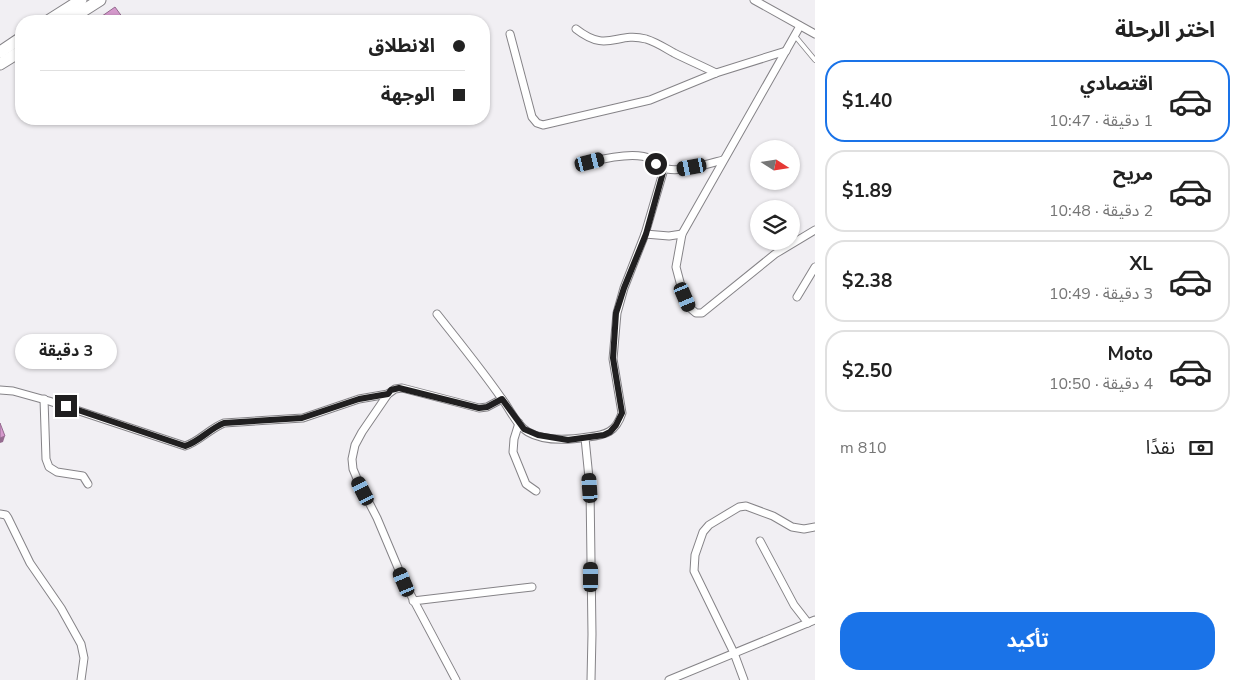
<!DOCTYPE html>
<html lang="ar">
<meta charset="utf-8">
<style>
:root{--surface:#fff;--page:#f6f6f6;--text:#222;--muted:#767676;--line:#e0e0e0;--accent:#1a73e8}
body{margin:0;font-family:"Nunito Sans","Noto Sans Arabic",sans-serif;background:var(--page);color:var(--text);direction:rtl;height:100vh;display:flex;flex-direction:column;font-size:19px;white-space:nowrap}
*{box-sizing:border-box;margin:0}
p{font-size:16px;color:var(--muted)}
.icon{flex:none;width:28px;height:28px;fill:none;stroke:currentColor;stroke-width:2;stroke-linecap:round;stroke-linejoin:round}
.map{position:relative;flex:1;overflow:hidden;direction:ltr}
.side{display:flex;flex-direction:column;background:var(--surface);width:425px}
.side>*{flex:none}
.hud{position:absolute;left:15px;top:15px;width:475px;height:110px;border-radius:20px;box-shadow:0 1px 4px #0004;direction:rtl;display:grid;align-content:center;height:110px;padding:0 25px;background:var(--surface)}
.needle{width:32px;rotate:102deg}
.controls{position:absolute;left:750px;top:140px;display:grid;gap:10px}
.controls a{display:grid;place-items:center;width:50px;height:50px;border-radius:50%;background:var(--surface);box-shadow:0 1px 4px #0004;font-size:25px}
.end{position:absolute;width:22px;height:22px;margin:-11px;border:6px solid #201f20;background:#fff;box-shadow:0 0 0 2px #fff}
.from{border-radius:50%}
.bubble{position:absolute;height:35px;border-radius:18px;background:var(--surface);box-shadow:0 1px 4px #0004;font-size:16px;font-weight:700;line-height:35px;text-align:center;direction:rtl}
.car{position:absolute;width:15px;height:30px;margin:-15px -8px;border-radius:6px;box-shadow:0 0 4px 1px #0007;background:linear-gradient(#222 24%,#8ab4d8 0 40%,#222 0 76%,#8ab4d8 0 86%,#222 0)}
.hud b{display:flex;align-items:center;gap:18px;height:48px;font-size:19px}
.hud b+b{border-top:1px solid var(--line)}
.hud i{width:12px;height:12px;background:var(--text)}
ul{padding:0;list-style:none}
li{display:flex;align-items:center;gap:15px;height:82px;margin:0 10px 8px;padding:0 15px;border:2px solid var(--line);border-radius:20px}
li div{flex:1}
li b{display:block;font-size:19px}
li em{font-style:normal;font-weight:700}
li.current{border-color:var(--accent)}
li>.icon{width:45px;height:45px;stroke-width:1.5}
h2{padding:0 25px;font-size:22px;line-height:60px}
.pay{display:flex;align-items:center;gap:12px;height:55px;padding:0 25px;font-size:19px}
.pay p{margin-inline-start:auto}
.cta{display:flex;gap:10px;margin-top:auto;padding:10px 25px}
.cta a{flex:1;height:58px;border-radius:20px;background:var(--accent);color:#fff;font-size:20px;font-weight:700;line-height:58px;text-align:center}
main{display:flex;flex:1;min-height:0}
.map>svg:first-child{display:block}
.lines{fill:none;stroke-linecap:round;stroke-linejoin:round}
.service-casing{stroke:#858387;stroke-width:5.5}
.minor-casing{stroke:#858387;stroke-width:9}
.primary-casing{stroke:#858387;stroke-width:13}
.service{stroke:#fff;stroke-width:4}
.minor{stroke:#fff;stroke-width:7}
.primary{stroke:#fff;stroke-width:11}
.shaded-wall{fill:#956b8f}
.building{fill:#d599cc;stroke:#956b8f}
.route{stroke:#201f20;stroke-width:6}
</style>
<main>
<section class="side">
<h2>اختر الرحلة</h2>
<ul>
<li class="current"><svg class="icon" aria-label="car" viewBox="0 0 24 24"><path d="M5 17H2v-5l4-1 3-4h7l3 4 3 1v5h-3M9 17h6M6 11h13"/><circle cx="7" cy="17" r="2"/><circle cx="17" cy="17" r="2"/></svg><div><b>اقتصادي</b><p>1 دقيقة · 10:47</p></div><em>$1.40</em></li>
<li><svg class="icon" aria-label="car" viewBox="0 0 24 24"><path d="M5 17H2v-5l4-1 3-4h7l3 4 3 1v5h-3M9 17h6M6 11h13"/><circle cx="7" cy="17" r="2"/><circle cx="17" cy="17" r="2"/></svg><div><b>مريح</b><p>2 دقيقة · 10:48</p></div><em>$1.89</em></li>
<li><svg class="icon" aria-label="car" viewBox="0 0 24 24"><path d="M5 17H2v-5l4-1 3-4h7l3 4 3 1v5h-3M9 17h6M6 11h13"/><circle cx="7" cy="17" r="2"/><circle cx="17" cy="17" r="2"/></svg><div><b>XL</b><p>3 دقيقة · 10:49</p></div><em>$2.38</em></li>
<li><svg class="icon" aria-label="car" viewBox="0 0 24 24"><path d="M5 17H2v-5l4-1 3-4h7l3 4 3 1v5h-3M9 17h6M6 11h13"/><circle cx="7" cy="17" r="2"/><circle cx="17" cy="17" r="2"/></svg><div><b>Moto</b><p>4 دقيقة · 10:50</p></div><em>$2.50</em></li>
</ul>
<div class="pay"><svg class="icon" aria-label="cash" viewBox="0 0 24 24"><path d="M3 7h18v10H3z"/><circle cx="12" cy="12" r="2"/></svg>نقدًا<p>810 m</p></div>
<div class="cta"><a>تأكيد</a></div>
</section>
<div class="map">
<svg width="815" height="680" viewBox="0 0 815 680">
<rect width="100%" height="100%" fill="#f1eff3"/>
<g class="lines">
<defs>
<polyline id="service" points="795,36 815,60"/>
<g id="minor">
<polyline points="754,0 815,34"/>
<polyline points="800,26 682,234 676,267 681,286 690,308 696,313 702,313 775,254 815,230"/>
<path d="M 576,29 C 608,54 616,31 646,39 C 656,42 665,48 674,53 C 688,60 702,66 716,73"/>
<polyline points="510,34 532,117 537,123 543,125 650,100 716,73 786,51"/>
<path d="M 590,162 C 606,158 636,151 651,159 C 657,162 659,168 667,169 C 683,172 708,164 723,160"/>
<polyline points="645,234 669,236 682,234"/>
<polyline points="797,297 815,267"/>
<path d="M 437,314 C 459,342 482,370 502,399 C 510,409 516,425 528,432 C 545,442 569,440 588,437 C 606,435 616,432 622,413 L 613,359 L 617,313 L 624,288 L 645,234 L 664,169"/>
<path d="M 0,390 L 13,391 L 49,401 L 185,446 C 199,442 209,429 224,423 L 303,418 L 359,399 L 388,394"/>
<polyline points="44,399 46,459 49,467 57,472 83,476 88,484"/>
<polyline points="519,423 514,439 513,452 526,484 536,491"/>
<polyline points="585,438 590,488 592,634 591,680"/>
<polyline points="0,514 6,515 8,518 30,563 61,608 81,644 84,658 81,680"/>
<polyline points="760,541 794,605 808,623"/>
<polyline points="413,601 532,587"/>
<polyline points="456,680 404,582 377,518 358,481 353,469 352,459 355,445 362,432 388,394 395,389 402,388 429,395 479,408 487,407 502,399"/>
<polyline points="669,680 815,620"/>
<polyline points="744,680 734,653 694,571 695,555 703,532 709,525 739,507 746,506 773,516 792,527 804,529 815,527"/>
</g>
<g id="primary">
<polyline points="48,21 81,0"/>
<polyline points="67,21 100,0"/>
<polyline points="0,52 21,38"/>
<polyline points="0,64 21,51"/>
</g>
</defs>
<!-- service casing -->
<use href="#service" class="service-casing"/>
<!-- minor casing -->
<use href="#minor" class="minor-casing"/>
<!-- primary casing -->
<use href="#primary" class="primary-casing"/>
<!-- service -->
<use href="#service" class="service"/>
<!-- minor -->
<use href="#minor" class="minor"/>
<!-- primary -->
<use href="#primary" class="primary"/>
</g>
<!-- shaded-wall -->
<polygon class="shaded-wall" points="5,436 3,442 0,443 0,438"/>
<!-- building -->
<g class="building">
<polygon points="115,7 123,18 120,20 121,21 95,21"/>
<polygon points="0,423 5,436 0,438"/>
</g>
<g class="lines">
<!-- route -->
<path class="route" d="M 66,406 L 185,446 C 199,442 209,429 224,423 L 302,418 L 359,399 L 388,394 L 391,390 L 399,388 L 479,408 L 487,407 L 502,399 L 524,429 L 538,435 L 568,440 L 604,435 L 610,432 L 616,425 L 622,413 L 613,358 L 616,313 L 624,288 L 646,234 L 664,169 L 656,164"/>
</g>
</svg>
<div class="controls">
<a><svg class="needle" viewBox="-14 -14 28 28"><path d="M0-13l5 13h-10z" fill="#e53935"/><path d="M0 13l5-13h-10z" fill="#767676"/></svg></a>
<a><svg class="icon" aria-label="layers" viewBox="0 0 24 24"><path d="M12 4l9 5-9 5-9-5zM3 14l9 5 9-5"/></svg></a>
</div>
<i class="end from" style="left:656px;top:164px"></i>
<i class="end" style="left:66px;top:406px"></i>
<div class="bubble" style="left:15px;top:334px;width:102px">3 دقيقة</div>
<i class="car" style="left:590px;top:162px;rotate:76deg"></i>
<i class="car" style="left:692px;top:167px;rotate:259deg"></i>
<i class="car" style="left:685px;top:297px;rotate:157deg"></i>
<i class="car" style="left:590px;top:488px;rotate:356deg"></i>
<i class="car" style="left:363px;top:491px;rotate:333deg"></i>
<i class="car" style="left:591px;top:577px;rotate:0deg"></i>
<i class="car" style="left:404px;top:582px;rotate:337deg"></i>
<div class="hud">
<b><i class="from"></i>الانطلاق</b>
<b><i></i>الوجهة</b>
</div>
</div>
</main>
